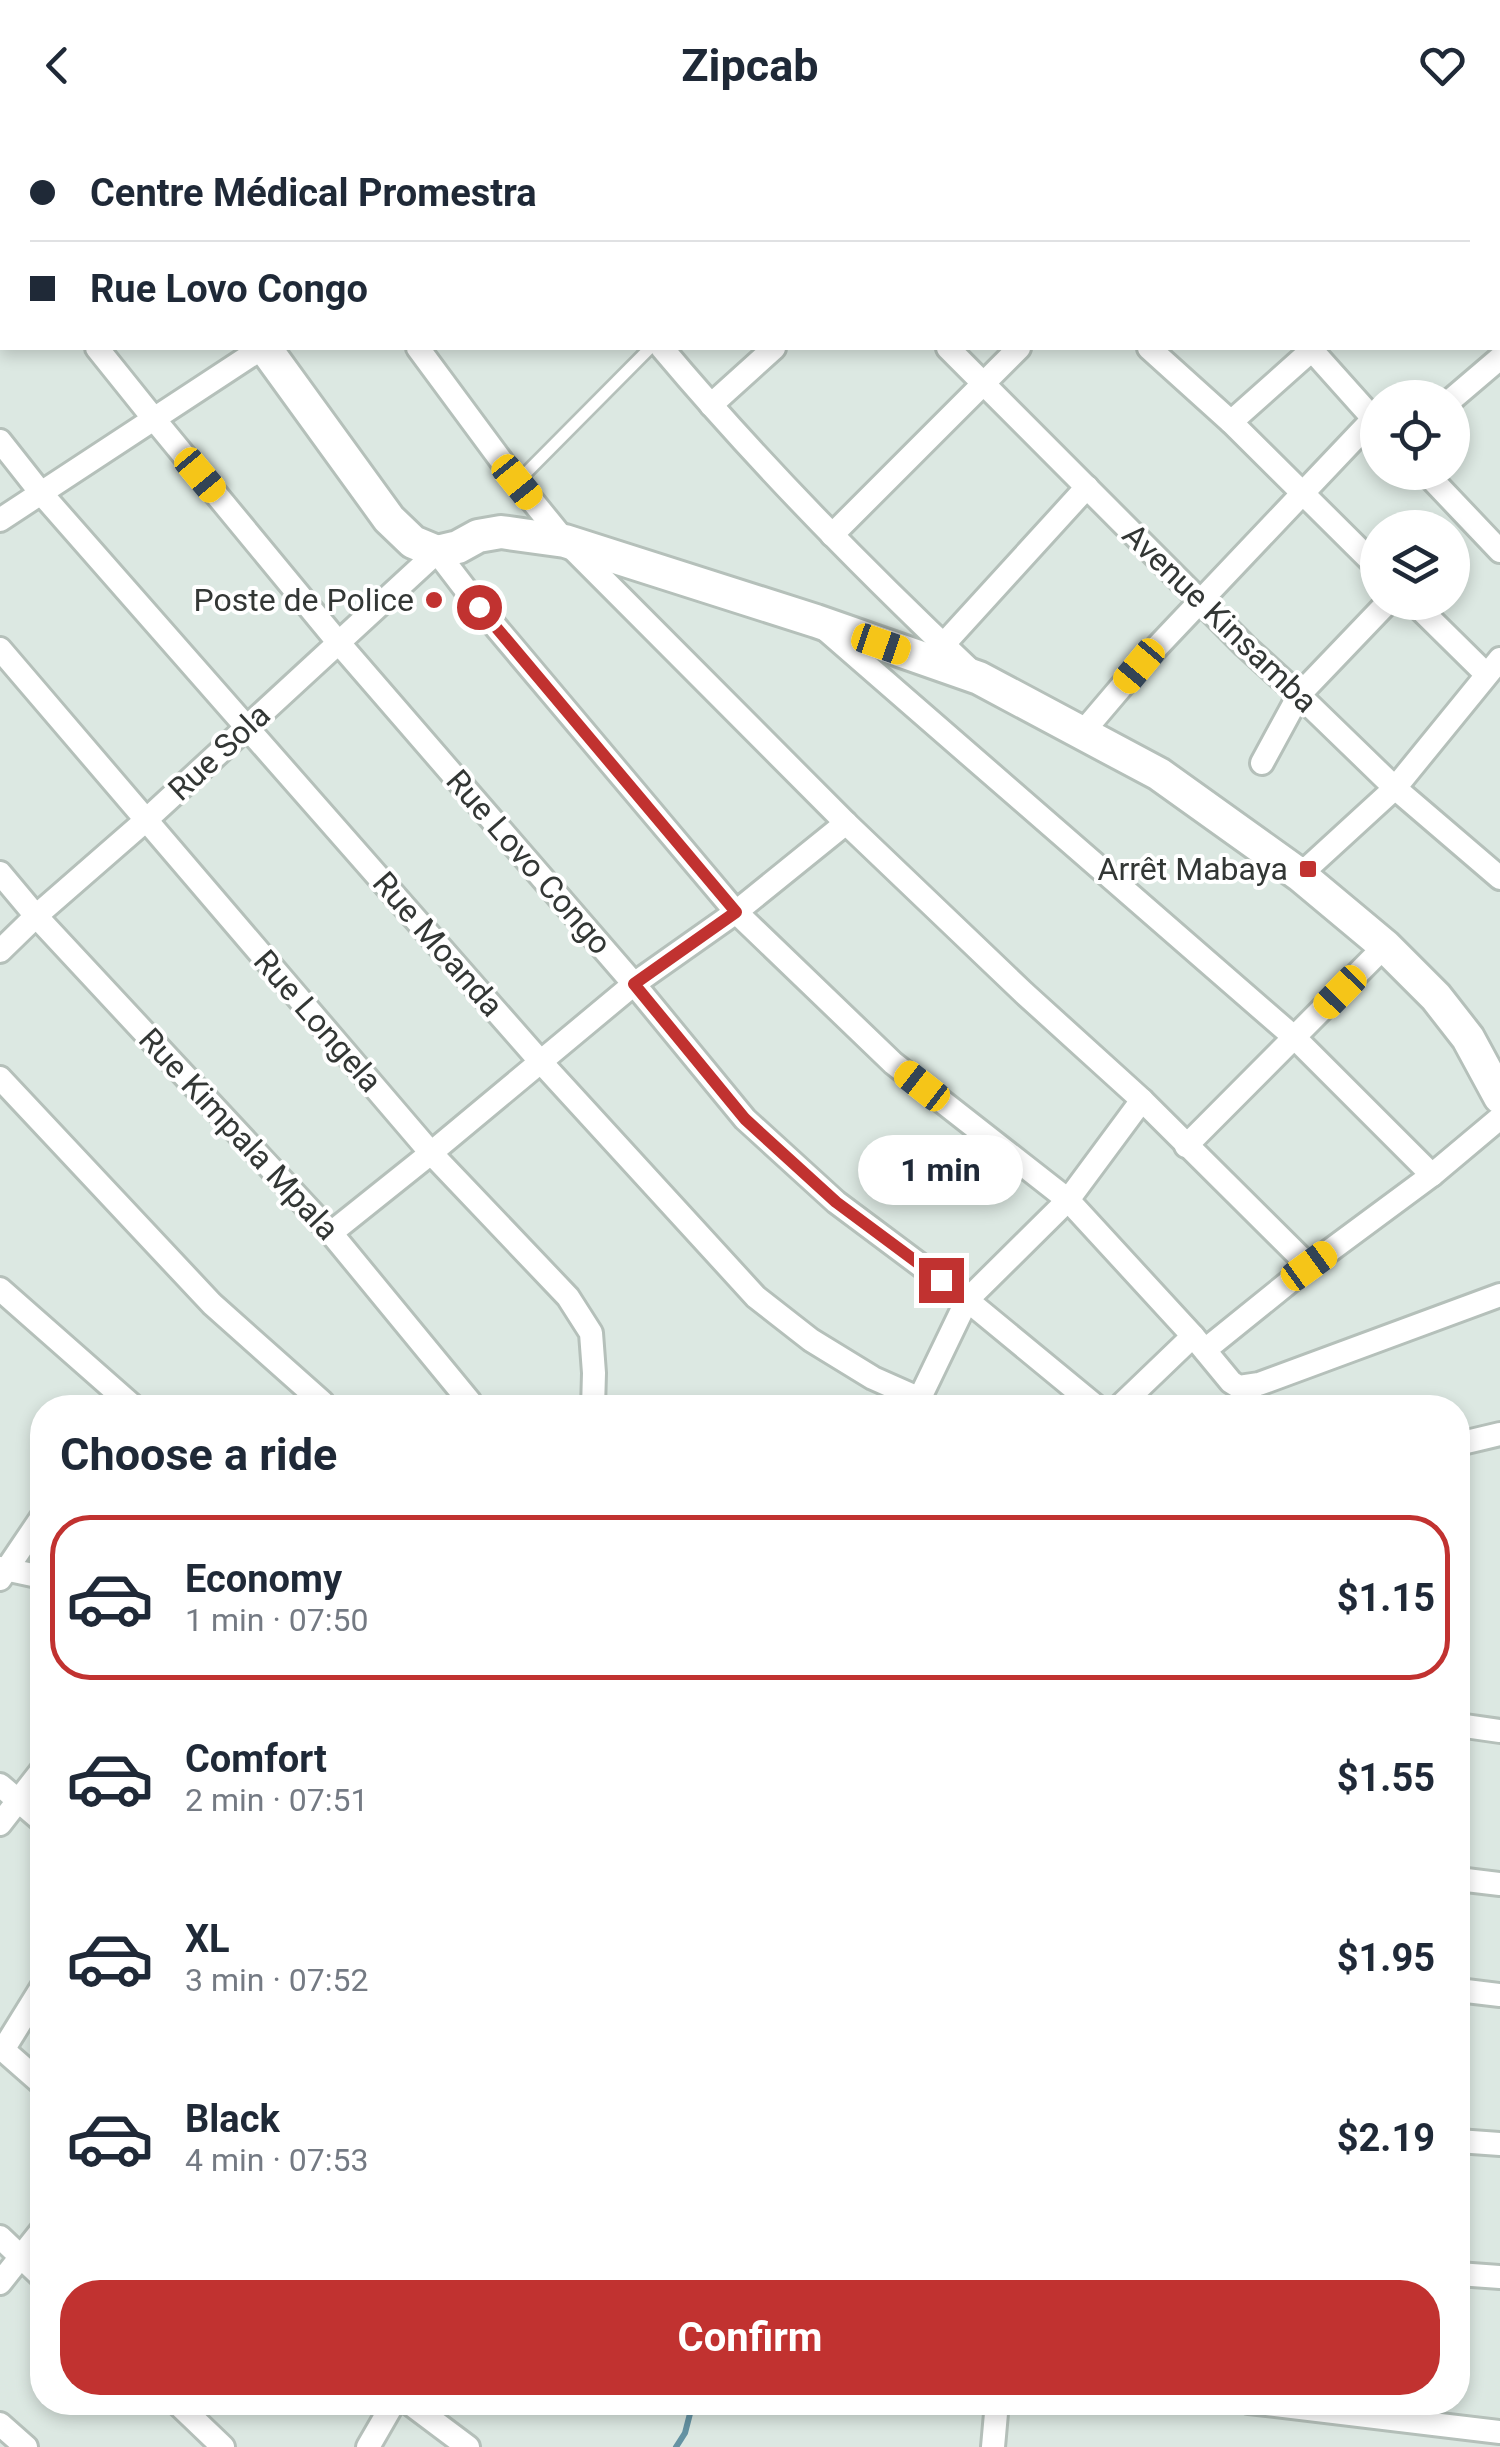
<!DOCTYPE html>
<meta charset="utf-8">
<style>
:root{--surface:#fff;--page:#f6f6f7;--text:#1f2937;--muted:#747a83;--line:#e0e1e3;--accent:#c13230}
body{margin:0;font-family:Roboto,sans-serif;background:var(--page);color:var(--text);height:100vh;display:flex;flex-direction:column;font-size:38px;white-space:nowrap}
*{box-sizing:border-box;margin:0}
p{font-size:32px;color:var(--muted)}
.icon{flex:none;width:55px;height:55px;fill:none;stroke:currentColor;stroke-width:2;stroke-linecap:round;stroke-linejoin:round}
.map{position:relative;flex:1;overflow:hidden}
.drawer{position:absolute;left:30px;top:1265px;width:1440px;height:1020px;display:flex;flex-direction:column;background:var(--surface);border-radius:40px;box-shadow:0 5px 15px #0003}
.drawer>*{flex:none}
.banner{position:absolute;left:0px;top:0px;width:1500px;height:220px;box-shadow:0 5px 15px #0003;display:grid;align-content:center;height:220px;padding:0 30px;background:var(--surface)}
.fabs{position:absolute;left:1360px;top:250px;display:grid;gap:20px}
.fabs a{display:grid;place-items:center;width:110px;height:110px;border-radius:50%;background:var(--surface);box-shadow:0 5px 15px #0003;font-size:50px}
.end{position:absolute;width:45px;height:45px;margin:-22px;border:12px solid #c13230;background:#fff;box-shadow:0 0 0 5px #fff}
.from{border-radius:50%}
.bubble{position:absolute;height:70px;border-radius:35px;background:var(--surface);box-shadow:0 5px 15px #0003;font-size:32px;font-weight:700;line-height:70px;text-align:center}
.car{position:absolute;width:30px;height:60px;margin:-30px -15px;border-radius:12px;box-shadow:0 0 8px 2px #0007;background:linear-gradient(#f5c518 24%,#345 0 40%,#f5c518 0 76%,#345 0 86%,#f5c518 0)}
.banner b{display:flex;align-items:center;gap:35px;height:95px;font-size:38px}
.banner b+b{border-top:2px solid var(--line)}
.banner i{width:25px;height:25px;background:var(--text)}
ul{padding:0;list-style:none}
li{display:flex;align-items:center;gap:30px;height:165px;margin:0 20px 15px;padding:0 10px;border:5px solid transparent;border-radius:40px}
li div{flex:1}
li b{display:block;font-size:38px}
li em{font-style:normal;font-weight:700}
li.active{border-color:var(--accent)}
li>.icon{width:90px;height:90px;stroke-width:1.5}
h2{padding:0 30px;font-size:45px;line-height:120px}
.primary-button{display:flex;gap:20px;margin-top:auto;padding:20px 30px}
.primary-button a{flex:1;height:115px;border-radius:40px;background:var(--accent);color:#fff;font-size:40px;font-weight:700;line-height:115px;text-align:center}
header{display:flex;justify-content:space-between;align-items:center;height:130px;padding:0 30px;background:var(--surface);font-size:45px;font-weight:700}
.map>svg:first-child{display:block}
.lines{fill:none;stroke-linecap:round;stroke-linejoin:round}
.stream{stroke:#6593a3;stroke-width:6}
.lane-casing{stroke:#b5c0ba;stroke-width:16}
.street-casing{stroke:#b5c0ba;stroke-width:28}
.secondary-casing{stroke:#b5c0ba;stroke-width:38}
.lane{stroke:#fff;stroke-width:11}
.street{stroke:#fff;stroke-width:22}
.secondary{stroke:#fff;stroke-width:32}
.route{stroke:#c13230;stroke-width:12}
.poi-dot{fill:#c13230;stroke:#fff;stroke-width:4}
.labels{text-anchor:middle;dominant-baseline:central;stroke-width:8;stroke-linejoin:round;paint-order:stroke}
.poi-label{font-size:32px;fill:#333735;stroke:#fff;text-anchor:end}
.street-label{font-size:32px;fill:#333735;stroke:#fff}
</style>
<header><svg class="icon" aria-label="back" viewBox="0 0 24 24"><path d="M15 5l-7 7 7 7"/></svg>Zipcab<svg class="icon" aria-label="heart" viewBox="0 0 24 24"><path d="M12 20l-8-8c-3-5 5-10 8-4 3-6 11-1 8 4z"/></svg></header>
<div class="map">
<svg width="1500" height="2317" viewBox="0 0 1500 2317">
<rect width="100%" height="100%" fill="#dce8e2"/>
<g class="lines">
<!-- stream -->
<polyline class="stream" points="676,2317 685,2303 693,2272"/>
<defs>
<g id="lane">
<polyline points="572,0 575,2"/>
<polyline points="517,352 650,218"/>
</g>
<g id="street">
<polyline points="273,0 274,2"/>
<polyline points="476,0 478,2"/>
<polyline points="730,0 732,2"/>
<polyline points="917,0 919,2"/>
<polyline points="1103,0 1106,2"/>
<polyline points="1434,0 1437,2"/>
<polyline points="754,2 757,0"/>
<polyline points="1155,2 1159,0"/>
<polyline points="1360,2 1363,0"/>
<polyline points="1498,56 1500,53"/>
<polyline points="0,93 2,96"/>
<polyline points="97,218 154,289 338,512 634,854 745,989 836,1072 967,1170 1098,1278"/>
<polyline points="418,218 517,352 565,411 846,693 1024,863 1142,970 1309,1136"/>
<path d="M 662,218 C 757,331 861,437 969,539"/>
<polyline points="948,218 1245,516 1299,565 1395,658 1500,748"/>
<polyline points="1149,218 1231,292 1378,438"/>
<polyline points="1310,218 1378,294"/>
<polyline points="1452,269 1500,228"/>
<polyline points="711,275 774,218"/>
<polyline points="1231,292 1314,218"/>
<polyline points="0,311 41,363 540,931 756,1167 811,1210 873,1248 918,1268"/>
<polyline points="1425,342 1500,421"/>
<polyline points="0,390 262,218"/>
<polyline points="832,405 1019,218"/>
<polyline points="1413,472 1486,544"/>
<polyline points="826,500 1295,908 1432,1045"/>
<polyline points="943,515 1087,357"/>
<polyline points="0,519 431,1023 568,1167 591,1203 594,1243 593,1278"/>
<polyline points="1082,603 1139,536 1373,289"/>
<polyline points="1262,633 1299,565 1388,472"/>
<polyline points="0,743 36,786 331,1103 470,1272"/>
<polyline points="1300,745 1395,658 1500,529"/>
<polyline points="0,821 36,786 145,691 437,422 479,477 736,782 893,933 1068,1070 1193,1206 1231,1252 1239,1257 1259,1254 1500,1165"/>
<polyline points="0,948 212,1174 322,1272"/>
<polyline points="1186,1016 1385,816"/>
<polyline points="331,1103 431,1023 634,854 736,782 846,693"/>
<polyline points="0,1159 135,1278"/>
<polyline points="1205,1220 1309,1136 1432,1045 1500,988"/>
<polyline points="915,1278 967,1170 1068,1070 1142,970"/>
<polyline points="1118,1278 1193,1206"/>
<polyline points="1458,1314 1500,1304"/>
<polyline points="0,1438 42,1447"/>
<polyline points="0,1449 42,1387"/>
<polyline points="1458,1595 1500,1601"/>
<polyline points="0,1655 42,1691"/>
<polyline points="0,1694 42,1640"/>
<polyline points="1458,1749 1500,1754"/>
<polyline points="1458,1860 1500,1865"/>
<polyline points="0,1917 42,1954"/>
<polyline points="3,1920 42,1857"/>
<polyline points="1458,2011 1500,2014"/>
<polyline points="0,2107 42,2147"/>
<polyline points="1458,2144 1500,2147"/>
<polyline points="0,2153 42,2100"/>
<polyline points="176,2272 223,2317"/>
<polyline points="408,2272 468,2317"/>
<polyline points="1249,2272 1500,2302"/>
<polyline points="0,2294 26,2317"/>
<polyline points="368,2317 394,2272"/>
<polyline points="993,2317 997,2272"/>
</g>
<g id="secondary">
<polyline points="105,0 107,2"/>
<polyline points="265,218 389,389 413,412 437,422 458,417 478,406 501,402 565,411 816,491 979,548 1159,644 1300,745 1385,816 1436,867 1468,908 1500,967"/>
</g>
</defs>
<!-- lane casing -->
<use href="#lane" class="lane-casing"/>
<!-- street casing -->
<use href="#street" class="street-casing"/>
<!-- secondary casing -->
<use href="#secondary" class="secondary-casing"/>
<!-- lane -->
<use href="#lane" class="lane"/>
<!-- street -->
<use href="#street" class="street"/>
<!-- secondary -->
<use href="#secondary" class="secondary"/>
</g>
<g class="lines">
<!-- route -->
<polyline class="route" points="479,477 736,782 634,854 745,989 836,1072 941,1150"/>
</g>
<!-- markers -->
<g class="poi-dot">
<circle cx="434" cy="470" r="10"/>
<rect x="1298" y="729" width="20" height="20" rx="5"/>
</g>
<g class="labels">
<!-- poi labels -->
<g class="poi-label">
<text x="414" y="470">Poste de Police</text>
<text x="1288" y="739">Arrêt Mabaya</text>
</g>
<!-- street labels -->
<g class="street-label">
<text transform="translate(1220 488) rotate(44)">Avenue Kinsamba</text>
<text transform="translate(219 622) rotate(-43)">Rue Sola</text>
<text transform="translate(529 732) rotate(49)">Rue Lovo Congo</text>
<text transform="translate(438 814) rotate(49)">Rue Moanda</text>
<text transform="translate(318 891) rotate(49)">Rue Longela</text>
<text transform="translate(239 1004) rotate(47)">Rue Kimpala Mpala</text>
</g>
</g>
</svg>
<div class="fabs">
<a><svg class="icon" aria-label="locate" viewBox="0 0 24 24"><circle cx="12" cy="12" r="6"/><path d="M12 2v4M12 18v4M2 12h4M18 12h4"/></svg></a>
<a><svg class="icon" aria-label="layers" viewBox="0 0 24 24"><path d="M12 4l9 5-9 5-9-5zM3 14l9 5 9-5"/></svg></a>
</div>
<i class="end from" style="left:479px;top:477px"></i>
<i class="end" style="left:941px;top:1150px"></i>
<div class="bubble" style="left:858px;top:1005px;width:165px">1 min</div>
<i class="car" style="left:200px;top:345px;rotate:140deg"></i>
<i class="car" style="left:517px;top:352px;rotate:141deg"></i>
<i class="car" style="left:881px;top:514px;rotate:109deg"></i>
<i class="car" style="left:1139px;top:536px;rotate:220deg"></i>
<i class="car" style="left:1340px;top:862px;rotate:224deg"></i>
<i class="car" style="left:922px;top:956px;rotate:308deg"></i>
<i class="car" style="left:1309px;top:1136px;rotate:54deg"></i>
<div class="banner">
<b><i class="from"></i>Centre Médical Promestra</b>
<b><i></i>Rue Lovo Congo</b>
</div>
<section class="drawer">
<h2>Choose a ride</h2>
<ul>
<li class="active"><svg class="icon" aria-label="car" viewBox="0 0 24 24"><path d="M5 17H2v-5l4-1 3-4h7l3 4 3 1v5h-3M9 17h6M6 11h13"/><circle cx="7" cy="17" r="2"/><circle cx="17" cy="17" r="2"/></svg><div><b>Economy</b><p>1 min · 07:50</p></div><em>$1.15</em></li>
<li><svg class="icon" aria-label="car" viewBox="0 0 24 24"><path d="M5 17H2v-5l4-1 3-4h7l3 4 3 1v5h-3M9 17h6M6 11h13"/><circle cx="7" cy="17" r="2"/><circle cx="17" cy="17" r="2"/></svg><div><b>Comfort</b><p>2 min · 07:51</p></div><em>$1.55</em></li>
<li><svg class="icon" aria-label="car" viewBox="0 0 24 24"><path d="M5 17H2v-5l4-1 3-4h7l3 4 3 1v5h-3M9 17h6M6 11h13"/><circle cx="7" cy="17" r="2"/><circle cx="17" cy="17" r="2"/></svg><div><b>XL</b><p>3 min · 07:52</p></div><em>$1.95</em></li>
<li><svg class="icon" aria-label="car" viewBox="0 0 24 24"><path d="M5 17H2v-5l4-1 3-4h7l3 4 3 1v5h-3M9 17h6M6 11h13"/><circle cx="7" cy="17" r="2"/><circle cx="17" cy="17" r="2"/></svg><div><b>Black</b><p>4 min · 07:53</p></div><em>$2.19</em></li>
</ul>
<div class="primary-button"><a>Confirm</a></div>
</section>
</div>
